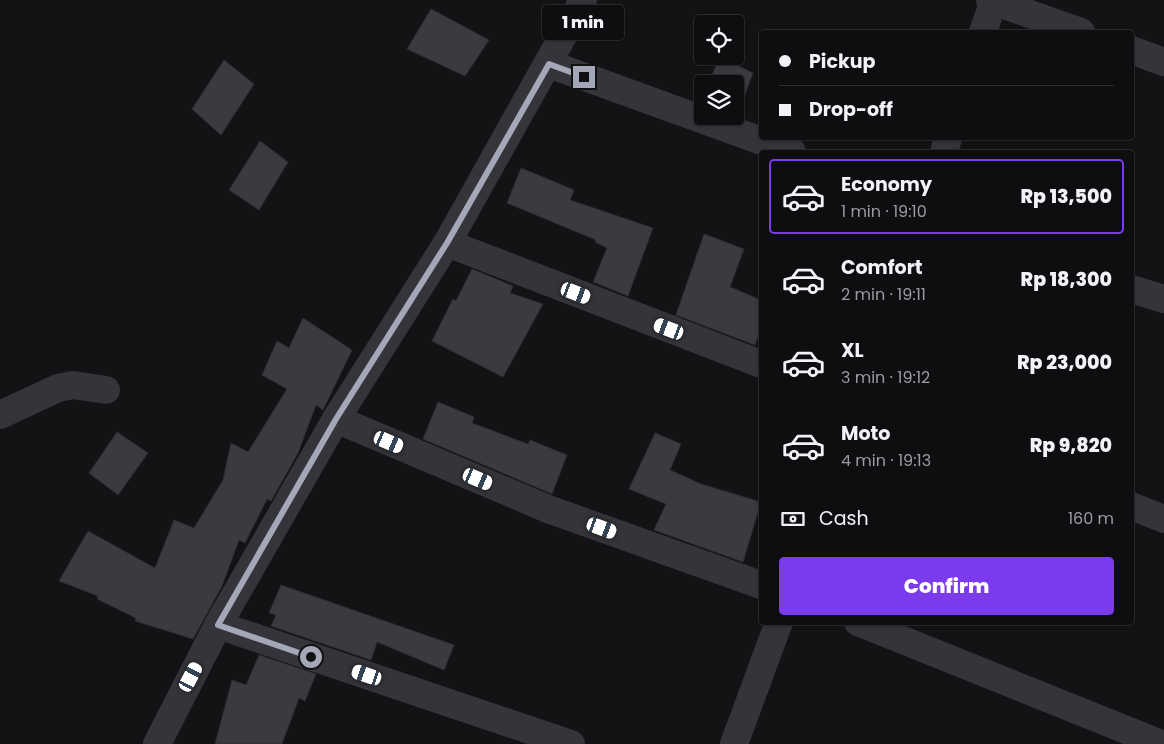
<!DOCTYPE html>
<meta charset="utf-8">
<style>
:root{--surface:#0e0e10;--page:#1c1c1e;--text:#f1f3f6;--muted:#9b9c9f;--line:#2e2e30;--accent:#7c3aed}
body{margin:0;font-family:Poppins,sans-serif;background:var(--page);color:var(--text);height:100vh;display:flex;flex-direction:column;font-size:19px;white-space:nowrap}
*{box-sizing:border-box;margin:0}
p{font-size:16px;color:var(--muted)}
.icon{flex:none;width:28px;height:28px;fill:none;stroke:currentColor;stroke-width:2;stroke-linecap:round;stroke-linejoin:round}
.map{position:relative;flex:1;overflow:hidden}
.side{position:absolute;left:759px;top:150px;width:375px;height:475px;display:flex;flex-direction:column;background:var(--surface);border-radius:5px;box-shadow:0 1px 4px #0004,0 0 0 1px var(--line)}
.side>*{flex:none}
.top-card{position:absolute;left:759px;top:30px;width:375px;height:110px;border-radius:5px;box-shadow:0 1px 4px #0004,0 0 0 1px var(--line);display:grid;align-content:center;height:110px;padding:0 20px;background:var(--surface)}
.controls{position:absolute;left:694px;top:15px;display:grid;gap:10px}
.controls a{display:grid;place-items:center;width:50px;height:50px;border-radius:5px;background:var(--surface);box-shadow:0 1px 4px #0004,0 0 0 1px var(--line);font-size:25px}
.end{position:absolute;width:22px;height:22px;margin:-11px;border:6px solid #a4a7b7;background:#111;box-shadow:0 0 0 2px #111}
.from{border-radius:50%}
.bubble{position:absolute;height:35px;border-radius:5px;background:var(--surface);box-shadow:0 1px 4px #0004,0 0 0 1px var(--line);font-size:16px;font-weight:800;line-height:35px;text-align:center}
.car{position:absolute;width:15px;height:30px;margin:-15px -8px;border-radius:6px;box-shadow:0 0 4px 1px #0007;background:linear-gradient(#fff 24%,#345 0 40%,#fff 0 76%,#345 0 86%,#fff 0)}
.top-card b{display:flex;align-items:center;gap:18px;height:48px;font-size:19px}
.top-card b+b{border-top:1px solid var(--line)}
.top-card i{width:12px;height:12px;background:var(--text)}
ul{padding:9px 0 0;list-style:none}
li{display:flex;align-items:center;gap:15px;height:75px;margin:0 10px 8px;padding:0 10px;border:2px solid transparent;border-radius:5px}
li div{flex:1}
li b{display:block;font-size:19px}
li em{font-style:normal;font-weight:800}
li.on{border-color:var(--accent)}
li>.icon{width:45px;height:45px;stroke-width:1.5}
.pay{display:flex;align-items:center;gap:12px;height:55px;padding:0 20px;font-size:19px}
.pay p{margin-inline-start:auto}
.action{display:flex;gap:10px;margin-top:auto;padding:10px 20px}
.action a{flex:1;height:58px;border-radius:5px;background:var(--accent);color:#fff;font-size:20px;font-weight:800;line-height:58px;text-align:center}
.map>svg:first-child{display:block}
.building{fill:#3a3b40;stroke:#2d2d31}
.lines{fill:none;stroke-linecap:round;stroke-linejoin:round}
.minor{stroke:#34343a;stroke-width:28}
.route{stroke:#a4a7b7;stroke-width:6}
</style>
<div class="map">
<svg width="1164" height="744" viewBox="0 0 1164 744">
<rect width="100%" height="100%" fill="#131315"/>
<!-- building -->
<g class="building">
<polygon points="431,9 489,40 465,76 407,49"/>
<polygon points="720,57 753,73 737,116 735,115 735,84 708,84"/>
<polygon points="224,60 254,84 221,135 192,109"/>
<polygon points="260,141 288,162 259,210 229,190"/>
<polygon points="521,168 574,190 570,200 653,228 628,296 593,282 607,248 595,242 596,240 507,203"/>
<polygon points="704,234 744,249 730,287 761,300 761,329 755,345 676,315"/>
<polygon points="472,269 513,286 510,293 543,304 503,377 432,341 453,299 456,301"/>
<polygon points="303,318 352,350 323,410 316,405 298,453 271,501 267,499 245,543 239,540 222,586 193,639 135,621 136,618 97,599 98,596 59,581 88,531 155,568 174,520 194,528 223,480 231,443 248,452 287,389 262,375 277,341 289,348"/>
<polygon points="438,402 474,417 472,423 528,444 530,440 567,455 552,494 423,439"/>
<polygon points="117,432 148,453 118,495 89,473"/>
<polygon points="655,433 681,444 670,470 701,484 761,502 743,562 654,530 666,504 629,489"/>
<polygon points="281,585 454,645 444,670 377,642 371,660 271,626 276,615 269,613"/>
<polygon points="259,655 316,674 305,701 299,698 282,744 215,744 232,680 246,685"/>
</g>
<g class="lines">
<!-- minor -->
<g class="minor">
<polyline points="990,0 1081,32"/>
<polyline points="983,32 994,0"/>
<polyline points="1131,50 1164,62"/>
<polyline points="549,64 792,152"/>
<polyline points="944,152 948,138"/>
<polyline points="447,243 761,364"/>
<polyline points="1131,289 1164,299"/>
<polyline points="0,415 58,388 73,385 106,390"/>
<polyline points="336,419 548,509 761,585"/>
<polyline points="1131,506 1164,519"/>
<polyline points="858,622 1161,744"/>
<polyline points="218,625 571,744"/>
<polyline points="157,744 218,625 336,419 447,243 583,0"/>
<polyline points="734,744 779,622"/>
</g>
</g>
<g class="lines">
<!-- route -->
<polyline class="route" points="311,657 218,625 336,419 447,243 549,64 584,77"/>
</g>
</svg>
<div class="controls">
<a><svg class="icon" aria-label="locate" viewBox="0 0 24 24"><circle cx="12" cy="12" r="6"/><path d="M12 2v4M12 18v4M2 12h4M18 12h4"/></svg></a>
<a><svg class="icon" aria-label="layers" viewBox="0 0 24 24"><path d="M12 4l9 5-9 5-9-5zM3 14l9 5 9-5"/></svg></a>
</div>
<i class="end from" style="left:311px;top:657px"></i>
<i class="end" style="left:584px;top:77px"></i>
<div class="bubble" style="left:542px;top:5px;width:82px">1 min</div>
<i class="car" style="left:576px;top:293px;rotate:111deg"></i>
<i class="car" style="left:669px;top:329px;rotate:291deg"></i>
<i class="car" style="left:389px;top:442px;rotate:113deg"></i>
<i class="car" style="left:478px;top:479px;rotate:113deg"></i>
<i class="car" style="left:602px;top:528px;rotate:110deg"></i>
<i class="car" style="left:367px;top:675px;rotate:289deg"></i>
<i class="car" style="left:191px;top:677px;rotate:28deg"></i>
<div class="top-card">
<b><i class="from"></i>Pickup</b>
<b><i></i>Drop-off</b>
</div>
<section class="side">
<ul>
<li class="on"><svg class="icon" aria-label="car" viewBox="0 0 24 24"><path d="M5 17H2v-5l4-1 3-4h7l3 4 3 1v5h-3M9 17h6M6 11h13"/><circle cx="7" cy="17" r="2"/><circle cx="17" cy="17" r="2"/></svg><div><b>Economy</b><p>1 min · 19:10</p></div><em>Rp 13,500</em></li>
<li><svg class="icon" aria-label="car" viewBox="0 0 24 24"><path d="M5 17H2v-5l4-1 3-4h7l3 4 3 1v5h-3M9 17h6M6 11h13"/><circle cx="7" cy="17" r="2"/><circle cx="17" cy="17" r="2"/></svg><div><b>Comfort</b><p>2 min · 19:11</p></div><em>Rp 18,300</em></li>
<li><svg class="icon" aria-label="car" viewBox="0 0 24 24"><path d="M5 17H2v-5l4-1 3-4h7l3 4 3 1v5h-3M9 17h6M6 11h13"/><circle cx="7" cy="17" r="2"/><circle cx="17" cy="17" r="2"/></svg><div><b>XL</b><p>3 min · 19:12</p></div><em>Rp 23,000</em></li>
<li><svg class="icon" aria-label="car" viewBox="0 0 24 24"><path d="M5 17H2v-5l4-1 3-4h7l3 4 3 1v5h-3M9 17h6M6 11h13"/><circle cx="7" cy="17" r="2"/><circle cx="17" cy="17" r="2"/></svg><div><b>Moto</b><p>4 min · 19:13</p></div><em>Rp 9,820</em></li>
</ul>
<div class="pay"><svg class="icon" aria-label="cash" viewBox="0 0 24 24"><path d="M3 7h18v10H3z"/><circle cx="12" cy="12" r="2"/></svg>Cash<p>160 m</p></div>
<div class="action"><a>Confirm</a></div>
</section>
</div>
